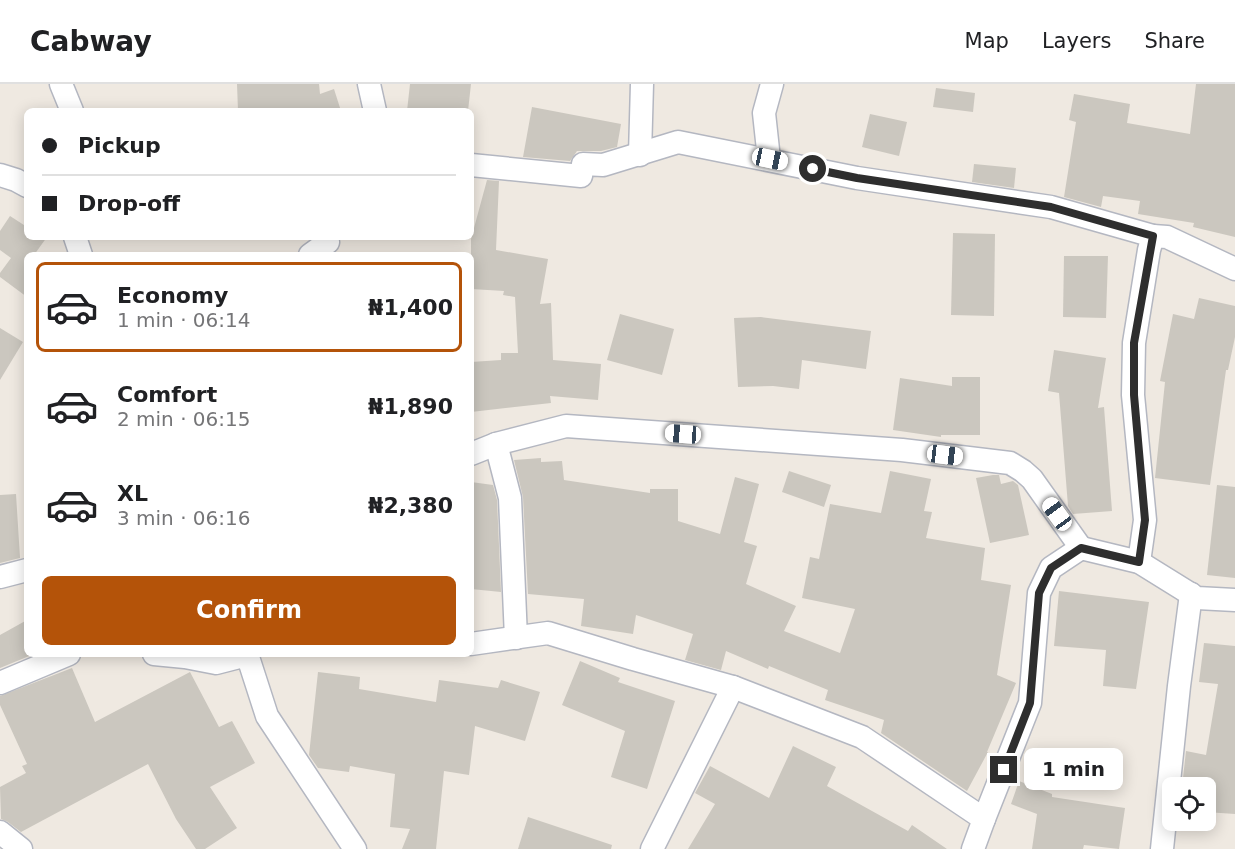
<!DOCTYPE html>
<meta charset="utf-8">
<style>
:root{--surface:#fff;--page:#f2f2f2;--text:#202124;--muted:#757577;--line:#e0e0e0;--accent:#b45309}
body{margin:0;font-family:"DejaVu Sans",sans-serif;background:var(--page);color:var(--text);height:100vh;display:flex;flex-direction:column;font-size:22px;white-space:nowrap}
*{box-sizing:border-box;margin:0}
p{font-size:20px;color:var(--muted)}
.icon{flex:none;width:33px;height:33px;fill:none;stroke:currentColor;stroke-width:2;stroke-linecap:round;stroke-linejoin:round}
.map{position:relative;flex:1;overflow:hidden}
.sheet{position:absolute;left:24px;top:168px;width:450px;height:405px;display:flex;flex-direction:column;background:var(--surface);border-radius:9px;box-shadow:0 3px 15px #0003}
.sheet>*{flex:none}
.banner{position:absolute;left:24px;top:24px;width:450px;height:132px;border-radius:9px;box-shadow:0 3px 15px #0003;display:grid;align-content:center;height:132px;padding:0 18px;background:var(--surface)}
.buttons{position:absolute;left:1162px;top:693px;display:grid;gap:12px}
.buttons a{display:grid;place-items:center;width:54px;height:54px;border-radius:9px;background:var(--surface);box-shadow:0 3px 15px #0003;font-size:30px}
.end{position:absolute;width:27px;height:27px;margin:-14px;border:8px solid #2e2e2e;background:#fff;box-shadow:0 0 0 3px #fff}
.from{border-radius:50%}
.bubble{position:absolute;height:42px;border-radius:9px;background:var(--surface);box-shadow:0 3px 15px #0003;font-size:20px;font-weight:700;line-height:42px;text-align:center}
.car{position:absolute;width:18px;height:36px;margin:-18px -9px;border-radius:8px;box-shadow:0 0 4px 2px #0007;background:linear-gradient(#fff 24%,#345 0 40%,#fff 0 76%,#345 0 86%,#fff 0)}
.banner b{display:flex;align-items:center;gap:21px;height:57px;font-size:22px}
.banner b+b{border-top:2px solid var(--line)}
.banner i{width:15px;height:15px;background:var(--text)}
ul{padding:10px 0 0;list-style:none}
li{display:flex;align-items:center;gap:18px;height:90px;margin:0 12px 9px;padding:0 6px;border:3px solid transparent;border-radius:9px}
li div{flex:1}
li b{display:block;font-size:22px}
li em{font-style:normal;font-weight:700}
li.current{border-color:var(--accent)}
li>.icon{width:54px;height:54px;stroke-width:1.5}
.primary-button{display:flex;gap:12px;margin-top:auto;padding:12px 18px}
.primary-button a{flex:1;height:69px;border-radius:9px;background:var(--accent);color:#fff;font-size:24px;font-weight:700;line-height:69px;text-align:center}
header{display:flex;align-items:center;gap:36px;box-sizing:border-box;height:84px;padding:0 30px;background:var(--surface);border-bottom:2px solid var(--line)}
header strong{font-size:28px}
nav{display:flex;gap:33px;margin-inline-start:auto;font-size:21px}
.map>svg:first-child{display:block}
.building{fill:#cbc7bf}
.lines{fill:none;stroke-linecap:round;stroke-linejoin:round}
.street-casing{stroke:#b4b7c1;stroke-width:25}
.street{stroke:#fff;stroke-width:22}
.route{stroke:#2e2e2e;stroke-width:8}
</style>
<header>
<strong>Cabway</strong>
<nav><a>Map</a><a>Layers</a><a>Share</a></nav>
</header>
<div class="map">
<svg width="1235" height="765" viewBox="0 0 1235 765">
<rect width="100%" height="100%" fill="#efe9e1"/>
<!-- building -->
<g class="building">
<polygon points="237,0 319,0 320,10 334,5 341,27 238,27"/>
<polygon points="410,0 471,0 468,27 407,27"/>
<polygon points="1196,0 1235,0 1235,153 1193,143 1194,139 1138,130 1140,117 1103,112 1101,123 1064,113 1076,38 1069,36 1074,10 1130,20 1127,39 1190,50"/>
<polygon points="936,4 975,9 973,28 933,23"/>
<polygon points="532,23 621,40 617,63 601,67 577,67 570,77 523,73"/>
<polygon points="870,30 907,38 899,72 862,63"/>
<polygon points="974,80 1016,84 1014,104 972,98"/>
<polygon points="487,96 499,97 496,166 548,175 540,220 551,219 553,276 601,280 598,316 550,312 551,319 471,328 471,278 501,276 501,269 518,269 515,213 503,211 504,207 471,205 471,155"/>
<polygon points="10,132 27,143 27,153 47,153 34,171 27,171 27,213 0,193 0,189 11,174 0,166 0,147"/>
<polygon points="953,149 995,150 994,232 951,231"/>
<polygon points="1064,172 1108,172 1106,234 1063,233"/>
<polygon points="1199,214 1235,222 1235,253 1228,286 1226,286 1210,401 1155,394 1165,298 1160,297 1173,230 1194,235"/>
<polygon points="620,230 674,245 662,291 607,276"/>
<polygon points="761,233 871,247 866,285 802,276 799,305 773,302 738,303 734,234"/>
<polygon points="0,244 23,258 0,296"/>
<polygon points="1054,266 1106,274 1098,324 1104,323 1112,427 1073,430 1068,422 1059,309 1048,307"/>
<polygon points="952,293 980,293 980,351 941,351 941,353 893,346 900,294 952,302"/>
<polygon points="541,374 541,378 562,377 564,396 650,409 650,405 678,405 678,437 720,450 735,393 759,400 744,458 757,462 746,500 796,522 784,547 840,569 855,525 802,514 810,473 819,475 830,420 881,429 890,387 931,395 924,427 932,428 926,454 985,464 981,496 1011,501 997,591 1016,599 987,668 988,668 967,707 881,649 884,636 825,616 828,606 769,582 768,585 726,567 721,586 685,576 693,550 636,531 633,550 581,542 584,515 528,510 523,413 514,376"/>
<polygon points="789,387 831,401 824,423 782,408"/>
<polygon points="993,391 999,391 1001,400 1013,397 1018,401 1029,451 990,459 976,394"/>
<polygon points="471,398 493,401 497,416 501,508 471,505"/>
<polygon points="1217,401 1235,403 1235,494 1207,491"/>
<polygon points="16,410 20,474 0,479 0,411"/>
<polygon points="1059,507 1149,518 1136,605 1103,602 1106,566 1054,562"/>
<polygon points="27,536 27,570 34,570 0,584 0,551"/>
<polygon points="1204,559 1235,562 1235,730 1206,728 1206,704 1202,704 1202,697 1183,694 1186,667 1206,671 1218,600 1199,598"/>
<polygon points="580,577 620,594 618,598 675,617 647,705 611,693 625,647 562,621"/>
<polygon points="72,584 95,638 190,588 219,643 232,637 255,679 210,703 237,744 205,765 196,765 176,735 148,680 21,748 8,738 1,735 0,703 26,689 22,682 27,680 0,621 0,612"/>
<polygon points="318,588 360,593 359,605 436,618 439,596 498,604 501,596 540,608 525,657 475,642 469,691 444,687 436,765 402,765 410,745 390,743 395,690 350,682 349,688 318,684 309,671"/>
<polygon points="793,662 836,683 827,702 908,747 912,741 947,765 688,765 715,720 695,709 710,682 769,714"/>
<polygon points="1019,697 1052,710 1052,713 1125,724 1119,765 1084,761 1083,765 1032,765 1037,730 1011,720"/>
<polygon points="528,733 612,761 611,765 518,765"/>
</g>
<g class="lines">
<defs>
<g id="street">
<polyline points="61,0 72,27"/>
<polyline points="369,0 375,27"/>
<polyline points="640,71 642,0"/>
<polyline points="769,75 764,29 772,0"/>
<polyline points="471,81 581,92 583,80 603,81 678,58 857,94 1051,123 1153,152"/>
<polyline points="0,91 16,96 27,102"/>
<polyline points="75,153 81,171"/>
<polyline points="310,171 328,158"/>
<polyline points="496,360 510,414 516,554"/>
<polyline points="471,370 496,360 566,342 902,366 1010,379 1023,387 1032,395 1081,464"/>
<polyline points="1139,478 1145,436 1133,311 1134,259 1149,166 1153,152 1167,153 1235,185"/>
<polyline points="0,493 27,486"/>
<polyline points="471,560 548,549 633,575 733,603 862,653 984,735"/>
<polyline points="154,570 185,573 216,579 247,571"/>
<polyline points="247,570 267,632 355,765"/>
<polyline points="0,599 69,570"/>
<polyline points="0,748 21,765"/>
<polyline points="652,765 733,603"/>
<polyline points="973,765 984,735 1030,619 1039,509 1051,484 1081,464 1139,478 1197,514 1235,516"/>
<polyline points="1162,765 1179,602 1191,510"/>
</g>
</defs>
<!-- street casing -->
<use href="#street" class="street-casing"/>
<!-- street -->
<use href="#street" class="street"/>
</g>
<g class="lines">
<!-- route -->
<polyline class="route" points="813,85 857,94 1051,123 1153,152 1134,259 1134,311 1145,436 1139,478 1081,464 1051,484 1039,509 1030,619 1004,686"/>
</g>
</svg>
<div class="buttons">
<a><svg class="icon" aria-label="locate" viewBox="0 0 24 24"><circle cx="12" cy="12" r="6"/><path d="M12 2v4M12 18v4M2 12h4M18 12h4"/></svg></a>
</div>
<i class="end from" style="left:813px;top:85px"></i>
<i class="end" style="left:1004px;top:686px"></i>
<div class="bubble" style="left:1024px;top:664px;width:99px">1 min</div>
<i class="car" style="left:770px;top:75px;rotate:102deg"></i>
<i class="car" style="left:683px;top:350px;rotate:274deg"></i>
<i class="car" style="left:945px;top:371px;rotate:97deg"></i>
<i class="car" style="left:1057px;top:430px;rotate:324deg"></i>
<div class="banner">
<b><i class="from"></i>Pickup</b>
<b><i></i>Drop-off</b>
</div>
<section class="sheet">
<ul>
<li class="current"><svg class="icon" aria-label="car" viewBox="0 0 24 24"><path d="M5 17H2v-5l4-1 3-4h7l3 4 3 1v5h-3M9 17h6M6 11h13"/><circle cx="7" cy="17" r="2"/><circle cx="17" cy="17" r="2"/></svg><div><b>Economy</b><p>1 min · 06:14</p></div><em>₦1,400</em></li>
<li><svg class="icon" aria-label="car" viewBox="0 0 24 24"><path d="M5 17H2v-5l4-1 3-4h7l3 4 3 1v5h-3M9 17h6M6 11h13"/><circle cx="7" cy="17" r="2"/><circle cx="17" cy="17" r="2"/></svg><div><b>Comfort</b><p>2 min · 06:15</p></div><em>₦1,890</em></li>
<li><svg class="icon" aria-label="car" viewBox="0 0 24 24"><path d="M5 17H2v-5l4-1 3-4h7l3 4 3 1v5h-3M9 17h6M6 11h13"/><circle cx="7" cy="17" r="2"/><circle cx="17" cy="17" r="2"/></svg><div><b>XL</b><p>3 min · 06:16</p></div><em>₦2,380</em></li>
</ul>
<div class="primary-button"><a>Confirm</a></div>
</section>
</div>
